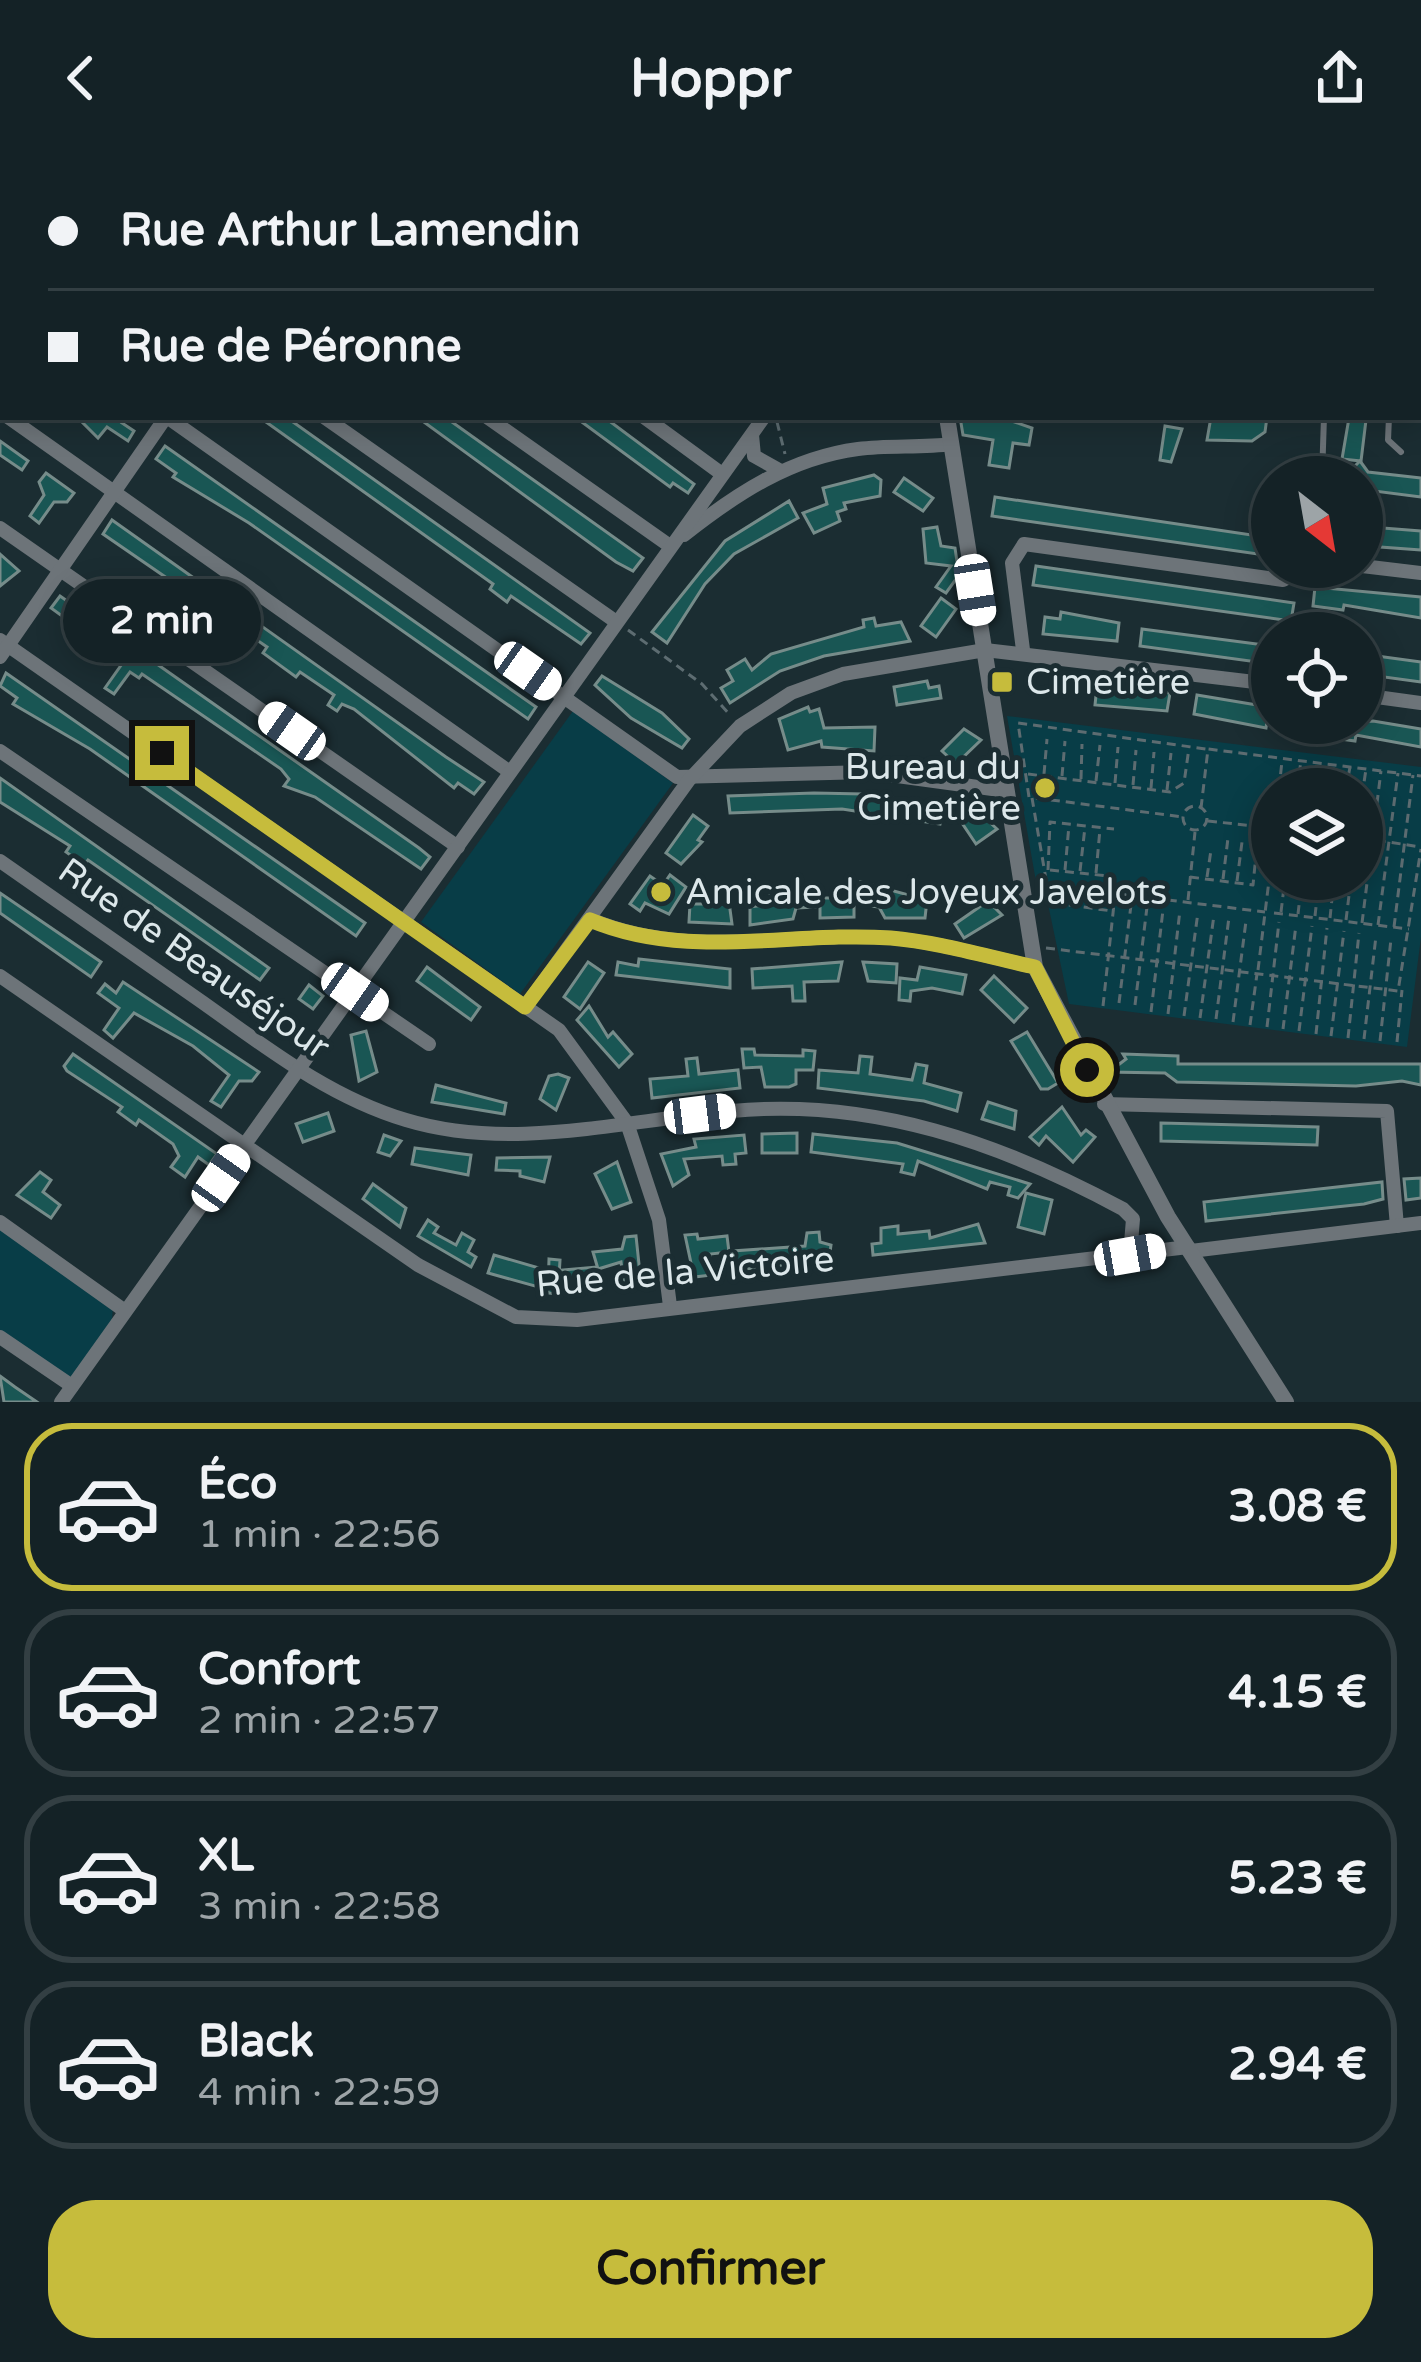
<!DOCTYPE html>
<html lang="fr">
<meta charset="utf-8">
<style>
:root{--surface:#142226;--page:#1d2a2e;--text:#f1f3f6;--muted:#9da4a7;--line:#333f43;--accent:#c6bc3c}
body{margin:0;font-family:"Varela Round",sans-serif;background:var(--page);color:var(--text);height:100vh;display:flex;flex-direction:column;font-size:45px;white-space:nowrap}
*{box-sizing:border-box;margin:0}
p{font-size:39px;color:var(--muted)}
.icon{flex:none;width:66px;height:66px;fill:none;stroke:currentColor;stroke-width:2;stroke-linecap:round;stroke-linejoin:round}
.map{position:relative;height:1246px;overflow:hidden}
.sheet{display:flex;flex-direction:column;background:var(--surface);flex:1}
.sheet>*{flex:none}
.hud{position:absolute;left:0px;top:0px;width:1422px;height:264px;box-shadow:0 6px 30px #0003,0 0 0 3px var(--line);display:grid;align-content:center;height:264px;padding:0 48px;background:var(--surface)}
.needle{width:78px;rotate:149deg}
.fabs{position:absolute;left:1251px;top:300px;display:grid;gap:24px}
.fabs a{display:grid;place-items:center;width:132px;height:132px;border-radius:50%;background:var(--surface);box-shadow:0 6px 30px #0003,0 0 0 3px var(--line);font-size:60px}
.end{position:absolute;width:54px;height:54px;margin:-27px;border:15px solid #c6bc3c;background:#111;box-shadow:0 0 0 6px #111}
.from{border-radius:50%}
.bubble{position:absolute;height:84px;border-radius:42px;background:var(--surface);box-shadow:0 6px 30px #0003,0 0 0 3px var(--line);font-size:39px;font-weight:700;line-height:84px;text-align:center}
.car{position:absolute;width:36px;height:72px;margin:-36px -18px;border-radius:15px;box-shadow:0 0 9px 3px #0007;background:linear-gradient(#fff 24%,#345 0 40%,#fff 0 76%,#345 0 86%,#fff 0)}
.hud b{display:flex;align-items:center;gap:42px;height:114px;font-size:45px}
.hud b+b{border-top:3px solid var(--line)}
.hud i{width:30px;height:30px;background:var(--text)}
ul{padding:21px 0 0;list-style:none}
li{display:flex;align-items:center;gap:36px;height:168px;margin:0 24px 18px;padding:0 24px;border:6px solid var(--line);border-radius:48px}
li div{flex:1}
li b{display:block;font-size:45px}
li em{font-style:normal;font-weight:700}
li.on{border-color:var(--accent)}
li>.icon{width:108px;height:108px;stroke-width:1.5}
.cta{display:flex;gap:24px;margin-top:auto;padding:24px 48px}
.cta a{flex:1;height:138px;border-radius:48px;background:var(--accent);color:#111;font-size:48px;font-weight:700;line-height:138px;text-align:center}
header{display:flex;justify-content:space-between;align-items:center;height:156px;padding:0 48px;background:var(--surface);font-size:54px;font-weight:700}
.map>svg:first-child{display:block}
.green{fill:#083d47;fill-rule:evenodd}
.building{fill:#195654;stroke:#768c8a;stroke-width:3}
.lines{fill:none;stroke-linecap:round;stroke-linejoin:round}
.path{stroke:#5d6c71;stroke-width:3;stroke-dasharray:9 6;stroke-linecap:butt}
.service{stroke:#6d7479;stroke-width:6}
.minor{stroke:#6d7479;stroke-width:14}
.tertiary{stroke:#6d7479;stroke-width:16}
.route{stroke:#c6bc3c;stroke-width:15}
.poi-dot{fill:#c6bc3c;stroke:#1b2d32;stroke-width:4.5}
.labels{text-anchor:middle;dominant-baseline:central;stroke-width:10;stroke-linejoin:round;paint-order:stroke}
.poi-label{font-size:36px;fill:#dce7ea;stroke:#1b2d32;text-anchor:start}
.street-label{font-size:36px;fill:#dce7ea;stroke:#1b2d32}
</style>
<header><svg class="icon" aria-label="back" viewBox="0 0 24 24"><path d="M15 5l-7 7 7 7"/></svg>Hoppr<svg class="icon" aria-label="share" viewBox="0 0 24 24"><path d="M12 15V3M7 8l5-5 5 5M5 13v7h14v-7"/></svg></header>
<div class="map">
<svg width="1421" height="1246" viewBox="0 0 1421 1246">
<rect width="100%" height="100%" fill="#1b2d32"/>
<!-- green -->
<g class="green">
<polygon points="573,555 673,627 520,838 421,766"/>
<path d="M 1007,560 L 1421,611 L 1421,781 L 1407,891 L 1069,848 L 1048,748 L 1038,737 ZM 1272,633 L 1362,633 L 1362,723 L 1272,723 Z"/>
<polygon points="0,1071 113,1150 112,1164 72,1221 62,1220 0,1176"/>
</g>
<!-- building -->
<g class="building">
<polygon points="77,261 127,261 122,267 134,275 128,285 107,271 98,282"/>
<polygon points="259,261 286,261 590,477 581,488 511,440 507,446 490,433 493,428"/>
<polygon points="417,261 445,261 643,402 633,415 616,406"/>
<polygon points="575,261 604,261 694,328 688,337 673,327 670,331"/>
<polygon points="960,261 1000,261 1032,272 1029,289 1013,287 1009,312 989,309 993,284 963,279"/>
<polygon points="1211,261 1267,261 1265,276 1252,285 1207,284"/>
<polygon points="1349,262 1366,264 1361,305 1342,303"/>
<polygon points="1165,270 1182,273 1171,306 1160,304"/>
<polygon points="0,285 28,305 22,314 0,299"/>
<polygon points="165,290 536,551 528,563 249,367 173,321 176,317 156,303"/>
<polygon points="1360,305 1368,316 1421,322 1421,341 1366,334 1362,321 1351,314"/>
<polygon points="46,317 74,337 67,346 54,346 39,367 30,360 44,339 39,326"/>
<polygon points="874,319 881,324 880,340 844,347 846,353 837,356 840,365 814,377 803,357 827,348 823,332"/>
<polygon points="904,322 933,342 923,355 894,336"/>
<polygon points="995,341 1272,382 1272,400 992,360"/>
<polygon points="789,345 798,362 734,398 705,428 667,487 652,476 725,385"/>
<polygon points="112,364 446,601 484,626 474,638 458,627 454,632 354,553 342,548 337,555 328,549 334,539 300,516 296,521 263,497 267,491 103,378"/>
<polygon points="937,371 941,390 955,392 959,419 946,437 936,431 951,410 926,407 923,373"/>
<polygon points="1370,371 1421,375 1421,394 1367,390"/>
<polygon points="0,398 19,415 0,430"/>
<polygon points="1036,410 1294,447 1291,465 1033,429"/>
<polygon points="1315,431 1421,441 1421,462 1344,449 1343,454 1313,450"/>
<polygon points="60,440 419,692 430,701 421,713 315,641 284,630 289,623 281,613 142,518 139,522 130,516 114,538 105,532 124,505 51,452"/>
<polygon points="941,442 956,453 936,481 921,470"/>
<polygon points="1061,456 1119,467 1117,485 1043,478 1045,461 1060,463"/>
<polygon points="874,462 876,470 901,466 910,485 824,500 780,515 730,547 721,532 733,525 727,514 745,503 752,514 771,498 864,471 863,464"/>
<polygon points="1142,473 1272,490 1272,508 1140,490"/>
<polygon points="1362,498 1421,506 1421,526 1362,518"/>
<polygon points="6,517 365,767 356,780 90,593 13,548 17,542 0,530"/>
<polygon points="602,520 662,557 689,583 682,592 631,562 595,529"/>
<polygon points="927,525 929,532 939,530 941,542 897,549 894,531"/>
<polygon points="1097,530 1170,537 1167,555 1095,549"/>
<polygon points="1197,539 1269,551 1266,572 1194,558"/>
<polygon points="808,551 810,556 819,553 824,572 875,571 874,595 822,591 821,585 788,594 779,563"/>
<polygon points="1373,565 1421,573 1421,591 1356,579 1355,585 1333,582 1335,567"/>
<polygon points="964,573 981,584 956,608 942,595"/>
<polygon points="0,622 269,812 260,824 88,704 84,709 66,696 70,690 0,646"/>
<polygon points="814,637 864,638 944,650 940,668 842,653 730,657 728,640"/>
<polygon points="972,650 997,673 976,688 960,664"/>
<polygon points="693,659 708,670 698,684 702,686 681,708 666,697"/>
<polygon points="670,719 686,731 669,758 645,747 640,755 630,748 650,720 663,729"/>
<polygon points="861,726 927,744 925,762 885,762 879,751 860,749"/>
<polygon points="814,734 815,751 796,752 793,763 750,769 750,751 771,748 770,735"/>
<polygon points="0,737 101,806 91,821 0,757"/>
<polygon points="820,742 854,742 854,761 820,762"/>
<polygon points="708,743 729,746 732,768 689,766 690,748 707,748"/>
<polygon points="988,745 1002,759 964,782 955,768"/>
<polygon points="639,803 730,813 730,832 616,819 618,806 638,810"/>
<polygon points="588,806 604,817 580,853 564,841"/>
<polygon points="842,806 838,825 804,826 805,845 793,845 792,830 753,832 752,813"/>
<polygon points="863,806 897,808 896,827 868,825"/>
<polygon points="427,811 480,851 471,864 417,825"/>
<polygon points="920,811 966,819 962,838 932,832 911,835 910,845 899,844 900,822 917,824"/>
<polygon points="994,820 1027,852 1014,866 981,834"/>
<polygon points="123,826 259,916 252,925 239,925 221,951 211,945 229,919 193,890 134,857 113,882 104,874 119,852 98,837 105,828 116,837"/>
<polygon points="309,829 323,840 313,853 299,843"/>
<polygon points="589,850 608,881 613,876 632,898 619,911 577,864"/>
<polygon points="366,875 377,916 359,925 351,879"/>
<polygon points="1027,876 1058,927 1048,933 1041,933 1011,885"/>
<polygon points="742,893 754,893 755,899 803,900 803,894 815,895 813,914 796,914 796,928 789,931 765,931 761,911 744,912"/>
<polygon points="73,898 217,998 209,1009 198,1001 185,1021 171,1011 179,1000 173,988 139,964 136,969 118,956 122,951 67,915 64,910"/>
<polygon points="1123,898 1178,900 1178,908 1421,908 1421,929 1402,925 1356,930 1177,926 1165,917 1109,916 1126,903"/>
<polygon points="860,900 872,901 870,918 912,924 916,908 927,910 924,927 961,937 957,955 924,945 818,932 819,914 858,917"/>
<polygon points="697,902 699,918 738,914 740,932 652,942 650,923 688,920 686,903"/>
<polygon points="558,918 569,922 556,954 540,943 549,920"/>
<polygon points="436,929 506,947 504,958 432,946"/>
<polygon points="988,946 1016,955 1014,973 982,963"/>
<polygon points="1062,951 1081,979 1086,974 1095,981 1073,1006 1046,980 1039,989 1030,981"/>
<polygon points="328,957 334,975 303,986 296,968"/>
<polygon points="1161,967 1318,971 1317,989 1161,985"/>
<polygon points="797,977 797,997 762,997 762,978"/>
<polygon points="813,978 897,987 1030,1028 1018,1042 1008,1039 1010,1031 990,1026 987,1033 918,1005 914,1019 901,1016 903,1008 811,996"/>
<polygon points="384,979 401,985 390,1000 378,996"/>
<polygon points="744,979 746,997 735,998 736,1008 723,1009 722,1000 684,1003 689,1019 673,1030 661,998 696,991 694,983"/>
<polygon points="415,992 471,999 468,1019 412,1008"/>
<polygon points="550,1001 544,1026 520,1020 520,1015 496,1014 497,1002"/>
<polygon points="617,1006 631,1046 612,1053 595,1018"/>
<polygon points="40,1016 51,1024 43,1036 60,1049 51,1062 17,1039"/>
<polygon points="1421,1022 1421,1042 1406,1044 1404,1023"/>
<polygon points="1382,1026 1383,1043 1364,1048 1206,1065 1204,1046"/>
<polygon points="373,1028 406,1052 400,1071 363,1043"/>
<polygon points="1026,1037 1052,1044 1044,1078 1018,1071"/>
<polygon points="428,1064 438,1071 434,1077 456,1089 462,1077 474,1084 468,1096 476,1101 471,1111 418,1080"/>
<polygon points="978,1068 985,1087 873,1099 872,1088 881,1087 881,1072 898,1070 898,1078 929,1075 930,1082"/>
<polygon points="819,1076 820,1086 831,1089 829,1104 735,1114 733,1095 805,1090 807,1077"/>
<polygon points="697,1078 698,1083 727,1080 729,1096 710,1098 712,1119 694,1121 685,1079"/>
<polygon points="636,1080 641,1127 624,1129 621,1106 598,1113 593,1096 622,1093 625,1081"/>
<polygon points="494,1099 546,1114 542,1132 488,1117"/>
<polygon points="549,1103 560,1104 558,1138 548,1137"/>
<polygon points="596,1111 598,1130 565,1133 562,1114"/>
<polygon points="0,1220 15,1231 37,1246 4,1246"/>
</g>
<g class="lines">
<!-- path -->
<g class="path">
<polyline points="615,0 619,3"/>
<polyline points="777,266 785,298"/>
<polyline points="628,474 702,528 731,560"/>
<polyline points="1028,618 1170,636 1184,627 1189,592"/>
<polyline points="1044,618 1047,583"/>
<polyline points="1062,620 1065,585"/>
<polyline points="1081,623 1082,588"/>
<polyline points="1096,625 1100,589"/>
<polyline points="1115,627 1118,591"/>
<polyline points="1133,629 1136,594"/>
<polyline points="1151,632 1154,596"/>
<polyline points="1279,633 1282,605"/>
<polyline points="1297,633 1301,605"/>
<polyline points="1314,633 1317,607"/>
<polyline points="1330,633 1333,611"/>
<polyline points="1346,633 1350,611"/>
<polyline points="1167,634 1171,597"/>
<polyline points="1362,640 1366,613"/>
<polyline points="1029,641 1018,567 1206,593"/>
<polyline points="1032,642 1047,729 1265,756"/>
<polyline points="1036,642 1183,661"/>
<circle cx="1195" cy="662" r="12"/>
<polyline points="1201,652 1208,593 1421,620"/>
<polyline points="1208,665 1272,672"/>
<polyline points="1362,682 1421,691"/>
<polyline points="1048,714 1050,666 1114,673"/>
<polyline points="1050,714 1108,720"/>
<polyline points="1065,714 1069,669"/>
<polyline points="1080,715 1085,671"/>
<polyline points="1096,717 1100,673"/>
<polyline points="1190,721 1253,729 1257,689"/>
<polyline points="1207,721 1211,694"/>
<polyline points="1223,723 1228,682"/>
<polyline points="1237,725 1242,686"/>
<polyline points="1188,744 1195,676"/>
<polyline points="1054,747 1112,755"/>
<polyline points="1281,756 1285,723"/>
<polyline points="1274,757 1409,773"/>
<polyline points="1298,758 1302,723"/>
<polyline points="1315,760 1319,723"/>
<polyline points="1330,762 1334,723"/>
<polyline points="1346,764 1351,723"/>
<polyline points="1362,767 1381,615"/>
<polyline points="1378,769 1398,617"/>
<polyline points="1394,771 1413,619"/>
<polyline points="1046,792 1398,835 1421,693"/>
<polyline points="1258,814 1272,700"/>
<polyline points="1119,847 1131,749"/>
<polyline points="1135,849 1147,751"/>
<polyline points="1103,850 1114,748"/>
<polyline points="1151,856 1163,754"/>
<polyline points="1168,858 1180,754"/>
<polyline points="1184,860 1198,756"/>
<polyline points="1200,862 1214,759"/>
<polyline points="1216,863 1229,761"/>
<polyline points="1233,866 1246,765"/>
<polyline points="1250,869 1257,818"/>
<polyline points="1267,871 1279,766"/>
<polyline points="1283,873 1296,769"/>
<polyline points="1299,875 1312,770"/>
<polyline points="1316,878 1327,772"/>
<polyline points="1331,880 1344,775"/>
<polyline points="1348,882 1359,777"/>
<polyline points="1364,883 1376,780"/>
<polyline points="1380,885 1391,783"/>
<polyline points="1397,886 1402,834"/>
</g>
<!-- service -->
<g class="service">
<polyline points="1389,261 1388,284 1401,296"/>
<polyline points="1322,321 1324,261"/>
</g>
<!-- minor -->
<g class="minor">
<polyline points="276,0 280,3"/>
<polyline points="432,0 436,3"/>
<polyline points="574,0 578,3"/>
<polyline points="930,0 935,3"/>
<polyline points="1402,0 1417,3"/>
<polyline points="351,3 353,0"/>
<polyline points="1134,3 1135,0"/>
<polyline points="1363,3 1365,0"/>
<polyline points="0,31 3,33"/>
<polyline points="0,143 3,146"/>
<polyline points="1419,190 1421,188"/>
<polyline points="1419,249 1421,251"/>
<polyline points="8,261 510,616"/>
<polyline points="167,261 677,621 868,616 1007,635"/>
<polyline points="324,261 615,465"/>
<polyline points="487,261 670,390"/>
<polyline points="644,261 722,318"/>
<polyline points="752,279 754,300 781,315"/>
<polyline points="0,372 458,691"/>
<path d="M 684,379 C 736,338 790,302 858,293 C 889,289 921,292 952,288"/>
<polyline points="1362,410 1421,417"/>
<polyline points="0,484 559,874 627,967 659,1064 670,1150"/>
<polyline points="1023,494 1012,407 1024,388 1283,424 1309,411"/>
<polyline points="0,501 166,261"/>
<polyline points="1362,539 1421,547"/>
<polyline points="0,595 429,888"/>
<path d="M 0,705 C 67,752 135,799 202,846 C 267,892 329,941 406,964 C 511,996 625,964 732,955 C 873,942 1001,987 1123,1053 L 1133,1063 L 1130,1099"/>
<path d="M 590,763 C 688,805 789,775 891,782 C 938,786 988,801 1035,811"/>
<polyline points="0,820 418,1109 516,1161 577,1164 1188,1091"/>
<polyline points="525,851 689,624 740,570 791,537 843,518 985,494 1272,528"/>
<polyline points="1104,948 1387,955 1397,1070"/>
<polyline points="0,1066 125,1155"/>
<polyline points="1191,1095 1421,1067"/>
<polyline points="0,1181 72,1230"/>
<polyline points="61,1246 764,261"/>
</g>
<!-- tertiary -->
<g class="tertiary">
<polyline points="953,3 954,0"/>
<polyline points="947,261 1035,811 1168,1061 1286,1246"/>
</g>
</g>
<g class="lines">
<!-- route -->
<path class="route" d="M 162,597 L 525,851 L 590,764 C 688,805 789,775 891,782 C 938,786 988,801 1035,811 L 1087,914"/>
</g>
<!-- markers -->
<g class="poi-dot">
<rect x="990" y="514" width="24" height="24" rx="6"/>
<circle cx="1045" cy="632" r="12"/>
<circle cx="661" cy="736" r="12"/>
</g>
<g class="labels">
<!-- poi labels -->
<g class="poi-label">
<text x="1026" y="526">Cimetière</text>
<text x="1021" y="611" text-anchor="end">Bureau du<tspan x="1021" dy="41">Cimetière</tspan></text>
<text x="685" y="736">Amicale des Joyeux Javelots</text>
</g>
<!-- street labels -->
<g class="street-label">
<text transform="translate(194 803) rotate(35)">Rue de Beauséjour</text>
<text transform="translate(685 1116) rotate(-5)">Rue de la Victoire</text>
</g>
</g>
</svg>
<div class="fabs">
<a><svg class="needle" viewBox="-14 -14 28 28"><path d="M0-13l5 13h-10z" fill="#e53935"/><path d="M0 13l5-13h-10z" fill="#9da4a7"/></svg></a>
<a><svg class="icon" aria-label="locate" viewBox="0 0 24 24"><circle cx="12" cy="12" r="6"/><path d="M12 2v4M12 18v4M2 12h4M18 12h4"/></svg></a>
<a><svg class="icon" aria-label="layers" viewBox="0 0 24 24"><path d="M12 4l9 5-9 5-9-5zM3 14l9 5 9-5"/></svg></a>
</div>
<i class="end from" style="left:1087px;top:914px"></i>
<i class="end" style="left:162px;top:597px"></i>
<div class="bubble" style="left:63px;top:423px;width:198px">2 min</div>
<i class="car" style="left:975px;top:434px;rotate:171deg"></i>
<i class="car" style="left:528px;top:515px;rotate:125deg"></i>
<i class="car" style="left:292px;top:575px;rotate:305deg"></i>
<i class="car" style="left:355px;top:836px;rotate:125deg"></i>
<i class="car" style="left:700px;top:958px;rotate:83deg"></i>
<i class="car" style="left:221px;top:1022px;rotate:35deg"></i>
<i class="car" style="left:1130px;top:1099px;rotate:80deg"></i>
<div class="hud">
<b><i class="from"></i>Rue Arthur Lamendin</b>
<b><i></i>Rue de Péronne</b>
</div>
</div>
<section class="sheet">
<ul>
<li class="on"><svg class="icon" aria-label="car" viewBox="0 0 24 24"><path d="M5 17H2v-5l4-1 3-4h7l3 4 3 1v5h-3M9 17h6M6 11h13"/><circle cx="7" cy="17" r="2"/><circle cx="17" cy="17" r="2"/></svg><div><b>Éco</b><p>1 min · 22:56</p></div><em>3.08 €</em></li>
<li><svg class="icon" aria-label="car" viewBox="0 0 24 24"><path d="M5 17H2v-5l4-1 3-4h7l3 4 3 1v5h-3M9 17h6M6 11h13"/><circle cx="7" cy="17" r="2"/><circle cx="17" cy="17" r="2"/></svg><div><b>Confort</b><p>2 min · 22:57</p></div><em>4.15 €</em></li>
<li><svg class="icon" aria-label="car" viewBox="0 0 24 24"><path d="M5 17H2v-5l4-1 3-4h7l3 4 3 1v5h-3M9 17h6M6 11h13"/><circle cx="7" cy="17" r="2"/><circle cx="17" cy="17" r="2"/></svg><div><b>XL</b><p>3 min · 22:58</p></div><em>5.23 €</em></li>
<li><svg class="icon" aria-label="car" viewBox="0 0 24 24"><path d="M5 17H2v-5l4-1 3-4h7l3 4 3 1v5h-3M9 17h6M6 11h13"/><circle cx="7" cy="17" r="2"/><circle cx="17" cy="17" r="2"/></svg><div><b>Black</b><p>4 min · 22:59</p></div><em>2.94 €</em></li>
</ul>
<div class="cta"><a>Confirmer</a></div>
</section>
